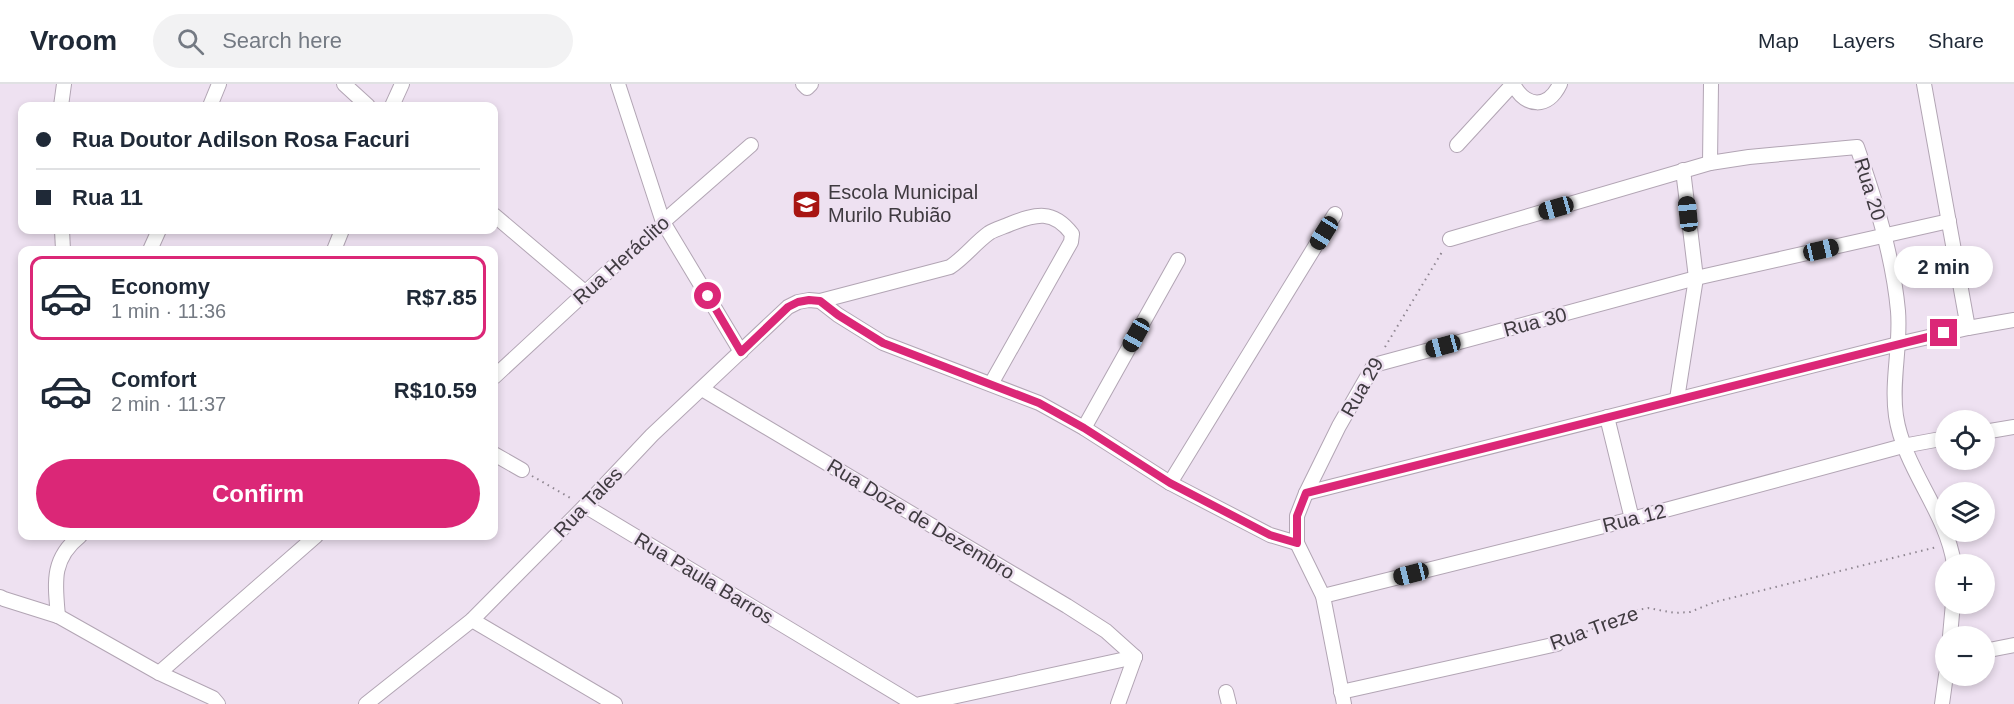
<!DOCTYPE html>
<meta charset="utf-8">
<style>
:root{--surface:#fff;--page:#f2f2f3;--text:#1f2937;--muted:#747a83;--line:#e0e1e3;--accent:#db2777}
body{margin:0;font-family:Arial,sans-serif;background:var(--page);color:var(--text);height:100vh;display:flex;flex-direction:column;font-size:22px;white-space:nowrap}
*{box-sizing:border-box;margin:0}
p{font-size:20px;color:var(--muted)}
.icon{flex:none;width:33px;height:33px;fill:none;stroke:currentColor;stroke-width:2;stroke-linecap:round;stroke-linejoin:round}
.map{position:relative;flex:1;overflow:hidden}
.details{position:absolute;left:18px;top:162px;width:480px;height:294px;display:flex;flex-direction:column;background:var(--surface);border-radius:12px;box-shadow:0 3px 9px #0003}
.details>*{flex:none}
.banner{position:absolute;left:18px;top:18px;width:480px;height:132px;border-radius:12px;box-shadow:0 3px 9px #0003;display:grid;align-content:center;height:132px;padding:0 18px;background:var(--surface)}
.controls{position:absolute;left:1935px;top:326px;display:grid;gap:12px}
.controls a{display:grid;place-items:center;width:60px;height:60px;border-radius:50%;background:var(--surface);box-shadow:0 3px 9px #0003;font-size:30px}
.end{position:absolute;width:27px;height:27px;margin:-14px;border:8px solid #db2777;background:#fff;box-shadow:0 0 0 3px #fff}
.from{border-radius:50%}
.bubble{position:absolute;height:42px;border-radius:21px;background:var(--surface);box-shadow:0 3px 9px #0003;font-size:20px;font-weight:600;line-height:42px;text-align:center}
.car{position:absolute;width:18px;height:36px;margin:-18px -9px;border-radius:8px;box-shadow:0 0 4px 2px #0007;background:linear-gradient(#222 24%,#8ab4d8 0 40%,#222 0 76%,#8ab4d8 0 86%,#222 0)}
.banner b{display:flex;align-items:center;gap:21px;height:57px;font-size:22px}
.banner b+b{border-top:2px solid var(--line)}
.banner i{width:15px;height:15px;background:var(--text)}
ul{padding:10px 0 0;list-style:none}
li{display:flex;align-items:center;gap:18px;height:84px;margin:0 12px 9px;padding:0 6px;border:3px solid transparent;border-radius:12px}
li div{flex:1}
li b{display:block;font-size:22px}
li em{font-style:normal;font-weight:600}
li.selected{border-color:var(--accent)}
li>.icon{width:54px;height:54px;stroke-width:1.5}
.button{display:flex;gap:12px;margin-top:auto;padding:12px 18px}
.button a{flex:1;height:69px;border-radius:36px;background:var(--accent);color:#fff;font-size:24px;font-weight:600;line-height:69px;text-align:center}
header{display:flex;align-items:center;gap:36px;box-sizing:border-box;height:84px;padding:0 30px;background:var(--surface);border-bottom:2px solid var(--line)}
header strong{font-size:28px}
nav{display:flex;gap:33px;margin-inline-start:auto;font-size:21px}
.search{width:420px;height:54px;background:var(--page);display:flex;align-items:center;gap:15px;box-sizing:border-box;padding:0 21px;border-radius:33px;color:var(--muted);font-size:22px}
.map>svg:first-child{display:block}
.lines{fill:none;stroke-linecap:round;stroke-linejoin:round}
.street-casing{stroke:#b2a5b4;stroke-width:16}
.path{stroke:#8f8691;stroke-width:2;stroke-dasharray:1.5 4.5;stroke-linecap:butt}
.street{stroke:#fff;stroke-width:14}
.route{stroke:#db2777;stroke-width:8}
.labels{text-anchor:middle;dominant-baseline:central;stroke-width:5;stroke-linejoin:round;paint-order:stroke}
.street-label{font-size:20px;fill:#3f3a40;stroke:#eee1f1}
.poi-label{font-size:20px;fill:#3f3a40;stroke:#eee1f1;text-anchor:start}
</style>
<header>
<strong>Vroom</strong>
<div class="search"><svg class="icon" aria-label="search" viewBox="0 0 24 24"><circle cx="10" cy="10" r="6"/><path d="M15 15l6 6"/></svg>Search here</div>
<nav><a>Map</a><a>Layers</a><a>Share</a></nav>
</header>
<div class="map">
<svg width="2014" height="620" viewBox="0 0 2014 620">
<rect width="100%" height="100%" fill="#eee1f1"/>
<g class="lines">
<defs>
<g id="street">
<polyline points="344,0 368,22"/>
<polyline points="618,0 663,138 741,268"/>
<polyline points="803,0 807,4 811,0"/>
<path d="M 1513,0 C 1526,24 1548,25 1560,0"/>
<polyline points="1924,0 1968,244"/>
<polyline points="61,22 64,0"/>
<polyline points="210,22 219,0"/>
<polyline points="392,22 402,0"/>
<polyline points="1457,61 1513,0"/>
<polyline points="1710,79 1711,0"/>
<polyline points="494,131 586,209"/>
<polyline points="663,138 751,61"/>
<polyline points="62,146 63,166"/>
<path d="M 1450,155 L 1710,79 L 1749,73 L 1857,63 C 1875,115 1893,172 1898,227 C 1901,262 1891,297 1896,332 C 1904,385 1946,427 1954,480"/>
<polyline points="150,166 159,146"/>
<polyline points="334,166 342,146"/>
<path d="M 820,217 L 950,183 C 965,173 975,159 989,149 C 995,145 1004,143 1010,140 C 1036,130 1053,125 1072,150 L 1071,158 L 991,300"/>
<polyline points="494,293 614,182"/>
<polyline points="702,305 1067,522 1106,547 1135,573"/>
<polyline points="1677,315 1696,194 1683,86"/>
<polyline points="1607,333 1632,435"/>
<polyline points="1084,344 1178,176"/>
<polyline points="1984,348 2014,343"/>
<polyline points="494,370 522,386"/>
<polyline points="1170,399 1335,130"/>
<polyline points="1306,409 1898,260 1968,244 2014,236"/>
<polyline points="585,422 914,620"/>
<polyline points="1323,512 1632,435 1903,362 1946,354"/>
<polyline points="0,513 4,515 58,532 159,589 213,614 218,620"/>
<path d="M 58,532 C 55,499 51,475 80,452"/>
<polyline points="472,536 615,620"/>
<polyline points="1950,552 1953,519"/>
<polyline points="1984,567 2014,561"/>
<polyline points="159,589 316,452"/>
<polyline points="1226,608 1229,620"/>
<polyline points="1341,608 1557,560"/>
<polyline points="366,620 472,536 585,422 652,351 788,223 798,218 809,216 820,217 838,231 883,259 1039,319 1084,344 1170,399 1270,451 1297,459"/>
<polyline points="920,620 1135,573"/>
<polyline points="1118,620 1135,573"/>
<polyline points="1344,620 1323,512 1297,459 1297,432 1306,409 1339,342 1374,281 1696,194 1949,137"/>
<polyline points="1942,620 1946,591"/>
</g>
</defs>
<!-- street casing -->
<use href="#street" class="street-casing"/>
<!-- path -->
<g class="path">
<polyline points="623,174 653,148"/>
<polyline points="1385,263 1442,168"/>
<polyline points="532,392 572,415"/>
<polyline points="1570,555 1632,527 1648,524 1675,529 1690,528 1715,518 1937,463"/>
</g>
<!-- street -->
<use href="#street" class="street"/>
</g>
<g class="lines">
<!-- route -->
<polyline class="route" points="708,212 741,268 788,223 798,218 809,216 820,217 838,231 883,259 1039,319 1084,344 1170,399 1270,451 1297,459 1297,432 1306,409 1944,249"/>
</g>
<!-- icons -->
<defs>
<symbol id="school-square" viewBox="-11 -11 22 22"><rect x="-9" y="-9" width="18" height="18" rx="4" fill="#a81512" stroke="#eee1f1"/><path d="M0-5L7-2L0 1L-7-2ZM-4 1L0 2.5L4 1V4Q0 6-4 4Z" fill="#fff"/></symbol>
</defs>
<g fill-rule="evenodd">
<use href="#school-square" x="790" y="104" width="33" height="33"/>
</g>
<g class="labels">
<!-- street labels -->
<g class="street-label">
<text transform="translate(1870 105) rotate(73)">Rua 20</text>
<text transform="translate(621 176) rotate(-42)">Rua Heráclito</text>
<text transform="translate(1535 238) rotate(-15)">Rua 30</text>
<text transform="translate(1362 303) rotate(-60)">Rua 29</text>
<text transform="translate(588 418) rotate(-46)">Rua Tales</text>
<text transform="translate(1634 434) rotate(-14)">Rua 12</text>
<text transform="translate(921 435) rotate(31)">Rua Doze de Dezembro</text>
<text transform="translate(704 494) rotate(31)">Rua Paula Barros</text>
<text transform="translate(1594 544) rotate(-20)">Rua Treze</text>
</g>
<!-- poi labels -->
<g class="poi-label">
<text x="828" y="108">Escola Municipal<tspan x="828" dy="23">Murilo Rubião</tspan></text>
</g>
</g>
</svg>
<div class="controls">
<a><svg class="icon" aria-label="locate" viewBox="0 0 24 24"><circle cx="12" cy="12" r="6"/><path d="M12 2v4M12 18v4M2 12h4M18 12h4"/></svg></a>
<a><svg class="icon" aria-label="layers" viewBox="0 0 24 24"><path d="M12 4l9 5-9 5-9-5zM3 14l9 5 9-5"/></svg></a>
<a>+</a>
<a>−</a>
</div>
<i class="end from" style="left:708px;top:212px"></i>
<i class="end" style="left:1944px;top:249px"></i>
<div class="bubble" style="left:1894px;top:162px;width:99px">2 min</div>
<i class="car" style="left:1556px;top:124px;rotate:254deg"></i>
<i class="car" style="left:1688px;top:130px;rotate:354deg"></i>
<i class="car" style="left:1324px;top:149px;rotate:212deg"></i>
<i class="car" style="left:1821px;top:166px;rotate:77deg"></i>
<i class="car" style="left:1136px;top:251px;rotate:209deg"></i>
<i class="car" style="left:1443px;top:262px;rotate:255deg"></i>
<i class="car" style="left:1411px;top:490px;rotate:256deg"></i>
<div class="banner">
<b><i class="from"></i>Rua Doutor Adilson Rosa Facuri</b>
<b><i></i>Rua 11</b>
</div>
<section class="details">
<ul>
<li class="selected"><svg class="icon" aria-label="car" viewBox="0 0 24 24"><path d="M5 17H2v-5l4-1 3-4h7l3 4 3 1v5h-3M9 17h6M6 11h13"/><circle cx="7" cy="17" r="2"/><circle cx="17" cy="17" r="2"/></svg><div><b>Economy</b><p>1 min · 11:36</p></div><em>R$7.85</em></li>
<li><svg class="icon" aria-label="car" viewBox="0 0 24 24"><path d="M5 17H2v-5l4-1 3-4h7l3 4 3 1v5h-3M9 17h6M6 11h13"/><circle cx="7" cy="17" r="2"/><circle cx="17" cy="17" r="2"/></svg><div><b>Comfort</b><p>2 min · 11:37</p></div><em>R$10.59</em></li>
</ul>
<div class="button"><a>Confirm</a></div>
</section>
</div>
